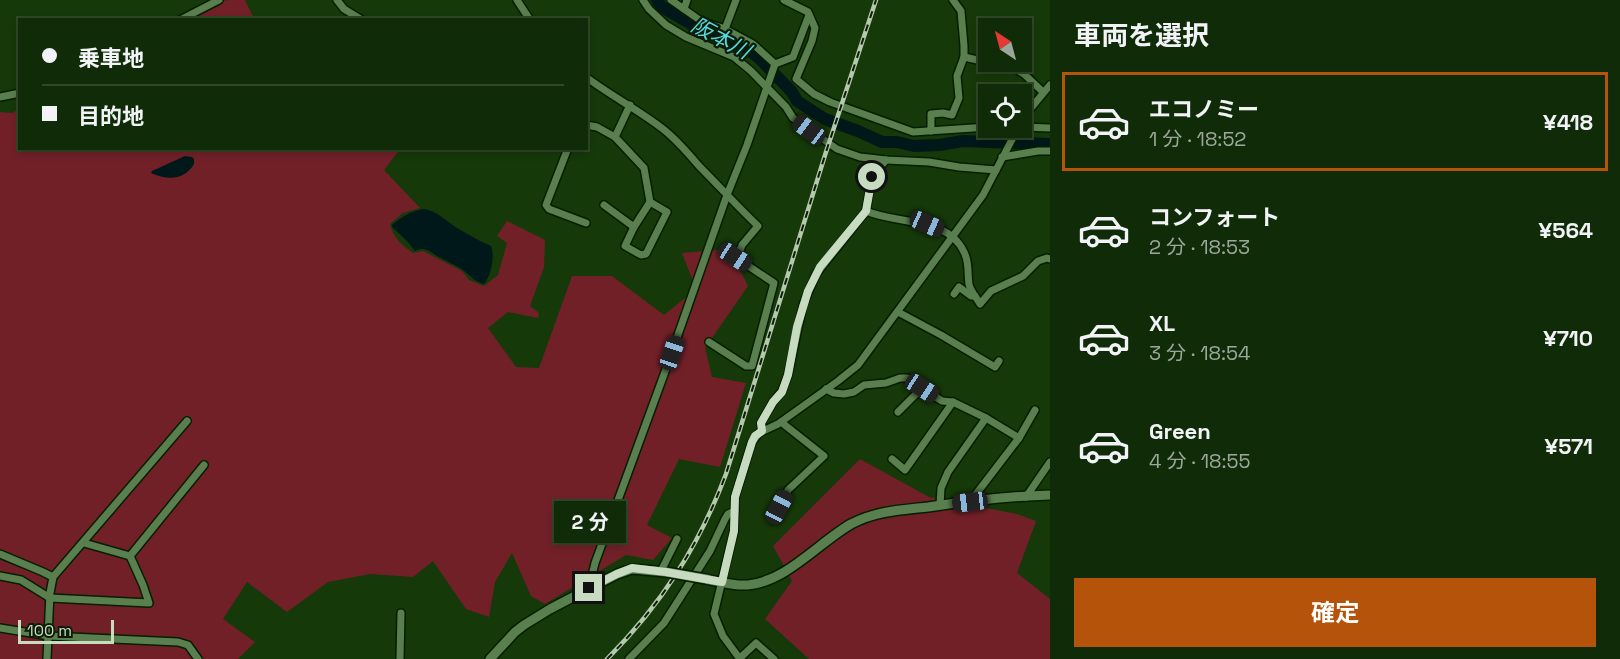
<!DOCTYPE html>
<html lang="ja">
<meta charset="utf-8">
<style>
:root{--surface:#102b07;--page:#193311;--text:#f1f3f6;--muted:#9ca79b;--line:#304728;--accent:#b45309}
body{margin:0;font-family:"Space Grotesk","Noto Sans JP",sans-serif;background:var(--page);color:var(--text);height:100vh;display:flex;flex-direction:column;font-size:22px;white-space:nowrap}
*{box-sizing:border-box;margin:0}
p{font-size:20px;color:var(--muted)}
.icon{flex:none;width:33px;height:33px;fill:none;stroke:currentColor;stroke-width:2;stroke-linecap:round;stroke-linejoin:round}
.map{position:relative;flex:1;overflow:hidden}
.details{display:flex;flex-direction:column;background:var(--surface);width:570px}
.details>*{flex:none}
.banner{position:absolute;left:18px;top:18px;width:570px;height:132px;border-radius:0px;box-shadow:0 3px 9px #0003,0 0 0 2px var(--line);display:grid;align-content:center;height:132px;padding:0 24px;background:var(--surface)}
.needle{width:39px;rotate:324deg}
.controls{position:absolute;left:978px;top:18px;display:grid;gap:12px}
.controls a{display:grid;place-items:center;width:54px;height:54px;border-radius:0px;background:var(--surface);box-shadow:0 3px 9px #0003,0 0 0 2px var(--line);font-size:30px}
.scale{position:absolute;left:18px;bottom:15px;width:96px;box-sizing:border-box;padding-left:6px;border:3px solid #c6dbc0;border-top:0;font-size:16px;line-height:21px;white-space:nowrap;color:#c6dbc0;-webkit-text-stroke:4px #0d1c08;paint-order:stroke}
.end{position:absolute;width:27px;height:27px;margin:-14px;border:8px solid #c6dbc0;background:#111;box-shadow:0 0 0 3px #111}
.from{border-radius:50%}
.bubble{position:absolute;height:42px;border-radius:0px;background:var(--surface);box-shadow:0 3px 9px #0003,0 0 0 2px var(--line);font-size:20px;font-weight:700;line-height:42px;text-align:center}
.car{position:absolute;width:18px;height:36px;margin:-18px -9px;border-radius:8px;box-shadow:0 0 4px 2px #0007;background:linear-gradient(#222 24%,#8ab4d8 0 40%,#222 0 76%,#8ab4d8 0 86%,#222 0)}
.banner b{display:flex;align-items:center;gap:21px;height:57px;font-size:22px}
.banner b+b{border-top:2px solid var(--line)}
.banner i{width:15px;height:15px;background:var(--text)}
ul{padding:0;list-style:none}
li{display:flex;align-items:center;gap:18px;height:99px;margin:0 12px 9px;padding:0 12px;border:3px solid transparent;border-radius:0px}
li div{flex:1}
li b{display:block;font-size:22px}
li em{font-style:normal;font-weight:700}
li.selected{border-color:var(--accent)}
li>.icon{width:54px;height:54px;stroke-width:1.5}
h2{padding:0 24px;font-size:27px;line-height:72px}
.cta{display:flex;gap:12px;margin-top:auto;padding:12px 24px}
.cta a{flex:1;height:69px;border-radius:0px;background:var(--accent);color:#fff;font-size:24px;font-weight:700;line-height:69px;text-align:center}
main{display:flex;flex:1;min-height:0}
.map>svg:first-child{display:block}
.green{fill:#712028}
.water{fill:#001819}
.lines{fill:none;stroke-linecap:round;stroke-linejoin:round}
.river{stroke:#001819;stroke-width:12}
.street-casing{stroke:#051e00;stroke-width:10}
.secondary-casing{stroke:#051e00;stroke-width:12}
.street{stroke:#5a7f4e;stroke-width:7}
.secondary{stroke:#5a7f4e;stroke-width:9}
.rail-casing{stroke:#b3c9ac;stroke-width:4.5}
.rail{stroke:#0d1c08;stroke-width:2;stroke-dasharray:7;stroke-linecap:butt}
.secondary-bridge-casing{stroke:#051e00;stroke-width:12;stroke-linecap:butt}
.secondary-bridge{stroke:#5a7f4e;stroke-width:9}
.route{stroke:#c6dbc0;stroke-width:8}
.labels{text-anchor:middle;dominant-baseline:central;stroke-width:4.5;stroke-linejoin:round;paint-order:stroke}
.water-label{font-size:21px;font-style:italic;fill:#54dbe0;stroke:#0d1c08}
</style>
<main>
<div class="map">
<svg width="1050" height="659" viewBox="0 0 1050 659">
<rect width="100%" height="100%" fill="#163909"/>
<!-- green -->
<g class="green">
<polygon points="229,0 245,0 254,19 186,20 222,1"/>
<path d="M 19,109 L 20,148 L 400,149 L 384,170 L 420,208 L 403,213 L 390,224 C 393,238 402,245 413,253 L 423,251 L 462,271 L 469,280 L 484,286 L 498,275 L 507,243 L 497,236 L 507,221 L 545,240 L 544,267 L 530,306 L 539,313 L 538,318 L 508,312 L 488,328 L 516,367 L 539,368 L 572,276 L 612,276 L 664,315 L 696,289 L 682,253 L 729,249 L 748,286 L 705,348 L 712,377 L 746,383 L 720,467 L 679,459 L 647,525 L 672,538 L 653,560 L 626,555 L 545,604 L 531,596 L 512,553 L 495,582 L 489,617 L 466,609 L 433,561 L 413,577 L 370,574 L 328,582 L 287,612 L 247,582 L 223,619 L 255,642 L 238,659 L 0,659 L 0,112 L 12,113 Z"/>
<polygon points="860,459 929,497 1017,514 1036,521 1017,573 1050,599 1050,659 809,659 765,619 792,581 773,546"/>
</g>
<!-- water -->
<g class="water">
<path d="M 185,156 L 192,157 L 194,159 L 194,164 C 184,181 167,180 151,173 L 152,171 Z"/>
<path d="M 423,209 C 436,210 446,221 457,228 C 468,234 479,241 491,246 C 495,256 491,274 485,283 L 483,284 C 473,280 471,276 463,270 C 456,265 448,262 441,258 C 431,254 427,245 415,251 L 406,240 L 392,227 L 392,225 C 401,217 412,211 423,209 Z"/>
</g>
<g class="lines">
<!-- river -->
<polyline class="river" points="657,0 662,7 698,28 747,49 759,58 792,92 797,101 825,119 858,131 882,142 897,142 914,146 939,145 963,141 1050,144"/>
<defs>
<g id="street">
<polyline points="337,0 344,9 362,20"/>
<polyline points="517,0 530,20"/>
<polyline points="643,0 649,9 666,25 686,37 734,57 751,71 786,107 793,118 837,149 860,157 886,160 929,162 959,167 996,170"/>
<polyline points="671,0 701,21 725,29 753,44 775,64"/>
<polyline points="784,0 808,12 815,28 812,41 796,79 814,94 830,102 913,132 988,127"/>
<polyline points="684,9 687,0"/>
<polyline points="180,20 219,0"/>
<polyline points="725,29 736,0"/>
<polyline points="964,57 1014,68 1024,74 1043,92"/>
<path d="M 586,77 C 611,96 639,110 663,129 C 677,140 688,153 699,166 C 719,186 738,207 758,226 L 742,245 L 741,248 L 735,257 L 774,283 L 752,366 L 746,366 L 709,342"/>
<polyline points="0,97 20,93"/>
<polyline points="630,105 615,137 644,168 650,202"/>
<polyline points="1022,119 1050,85"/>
<polyline points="586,125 597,127 615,137"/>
<polyline points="1022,127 1050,128"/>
<polyline points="931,131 931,114 943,113 952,115 959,98 957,76 964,57 964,46 961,11 953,0"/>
<polyline points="568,148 546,205 549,209 586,223"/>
<polyline points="1002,157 1038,151 1050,151"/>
<polygon points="650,202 667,212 646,254 641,255 625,246 634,227"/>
<polyline points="604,205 634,227"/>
<path d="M 866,211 C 898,225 947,216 964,252 C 970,264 967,273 969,284 C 970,291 977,298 980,304 L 991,291 L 1023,276 L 1038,261 L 1047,258 L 1050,259"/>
<polyline points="954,294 959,287 971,296 975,296"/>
<polyline points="898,312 941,335 995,367 999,361"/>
<polyline points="826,389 834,393 844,394 854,392 864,385 886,383 900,378 907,378 942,401 953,402 986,418 1019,438 970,502"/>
<polyline points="898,412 922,388"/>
<polyline points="762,431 761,423 773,402 782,391 788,375 803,305 816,274 866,211 872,177 886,160"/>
<polyline points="1019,438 1035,410"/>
<polyline points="892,459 905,470 953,402"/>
<polyline points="1026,497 1050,462"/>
<polyline points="940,505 941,488 948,472 986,418"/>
<polyline points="779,507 788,490 824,456 781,422"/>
<polyline points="0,554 43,572 53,577"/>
<polyline points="130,556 204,465"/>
<polyline points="661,571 677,539"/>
<polyline points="0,576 21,580 50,598 149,603 143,585 130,556 84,543"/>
<polyline points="589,588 595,563 666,369 727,195 747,145 775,64 793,57 809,15"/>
<polyline points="0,628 49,636 178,642 188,645 198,659"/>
<polyline points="740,658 756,643 774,659"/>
<polyline points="47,659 50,593 53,577 187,421"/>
<polyline points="400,659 401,613"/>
<polyline points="629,659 664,623 710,551 725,519 728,514 735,511"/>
<polyline points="740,659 723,636 714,614 734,531 735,497 752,442 759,433 778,424 838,381 858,365 983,195 1018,128"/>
</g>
<g id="secondary">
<path d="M 706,579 C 720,582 734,586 748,585 C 787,581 818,543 851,524 C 876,511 901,510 928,507 C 968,501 1010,496 1050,495"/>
<polyline points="490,659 515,632 524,625 550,609 617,574 632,569 666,572"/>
</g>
</defs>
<!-- street casing -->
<use href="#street" class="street-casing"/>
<!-- secondary casing -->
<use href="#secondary" class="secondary-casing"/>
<!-- street -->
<use href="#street" class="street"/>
<!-- secondary -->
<use href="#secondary" class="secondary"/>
<defs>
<path id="rail" d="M 607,659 C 661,605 699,546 726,474 L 826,152 L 876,0"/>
</defs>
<!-- rail casing -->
<use href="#rail" class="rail-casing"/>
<!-- rail -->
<use href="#rail" class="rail"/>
<defs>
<polyline id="secondary-bridge" points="666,572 706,579"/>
</defs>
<!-- secondary-bridge casing -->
<use href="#secondary-bridge" class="secondary-bridge-casing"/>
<!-- secondary-bridge -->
<use href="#secondary-bridge" class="secondary-bridge"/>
</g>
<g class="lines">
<!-- route -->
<polyline class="route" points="589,588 617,574 632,568 666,572 722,582 734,531 735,497 752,442 755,436 762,431 761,423 773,402 782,392 788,375 797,327 808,291 820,267 866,211 872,177"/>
</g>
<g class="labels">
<!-- water labels -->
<g class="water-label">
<text transform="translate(721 38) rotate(28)">阪本川</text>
</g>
</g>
</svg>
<div class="controls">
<a><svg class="needle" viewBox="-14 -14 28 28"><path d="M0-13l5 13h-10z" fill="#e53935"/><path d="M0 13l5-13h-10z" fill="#9ca79b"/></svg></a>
<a><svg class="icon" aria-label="locate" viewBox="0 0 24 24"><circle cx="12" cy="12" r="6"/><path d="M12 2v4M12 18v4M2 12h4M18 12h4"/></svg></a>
</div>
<div class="scale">100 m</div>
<i class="end from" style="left:872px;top:177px"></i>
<i class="end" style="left:589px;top:588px"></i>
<div class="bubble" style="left:554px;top:501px;width:72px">2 分</div>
<i class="car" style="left:809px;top:130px;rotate:307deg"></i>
<i class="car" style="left:927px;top:224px;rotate:114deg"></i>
<i class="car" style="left:735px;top:257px;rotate:123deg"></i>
<i class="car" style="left:672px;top:353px;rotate:19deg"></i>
<i class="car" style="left:922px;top:388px;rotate:123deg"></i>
<i class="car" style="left:970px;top:502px;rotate:263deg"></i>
<i class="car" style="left:779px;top:507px;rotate:28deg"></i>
<div class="banner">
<b><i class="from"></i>乗車地</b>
<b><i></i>目的地</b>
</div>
</div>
<section class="details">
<h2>車両を選択</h2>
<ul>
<li class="selected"><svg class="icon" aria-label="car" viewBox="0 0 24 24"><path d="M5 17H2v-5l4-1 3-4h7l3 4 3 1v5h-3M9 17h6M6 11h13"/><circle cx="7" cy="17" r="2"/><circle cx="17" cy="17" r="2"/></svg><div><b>エコノミー</b><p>1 分 · 18:52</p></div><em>¥418</em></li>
<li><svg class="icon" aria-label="car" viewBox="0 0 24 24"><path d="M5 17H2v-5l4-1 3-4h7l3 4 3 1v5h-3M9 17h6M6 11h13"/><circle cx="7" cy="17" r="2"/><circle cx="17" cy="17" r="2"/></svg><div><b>コンフォート</b><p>2 分 · 18:53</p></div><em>¥564</em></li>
<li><svg class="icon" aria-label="car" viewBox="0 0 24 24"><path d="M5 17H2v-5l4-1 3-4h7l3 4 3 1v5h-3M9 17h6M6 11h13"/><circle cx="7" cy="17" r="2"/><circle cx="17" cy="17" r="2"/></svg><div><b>XL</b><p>3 分 · 18:54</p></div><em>¥710</em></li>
<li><svg class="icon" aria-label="car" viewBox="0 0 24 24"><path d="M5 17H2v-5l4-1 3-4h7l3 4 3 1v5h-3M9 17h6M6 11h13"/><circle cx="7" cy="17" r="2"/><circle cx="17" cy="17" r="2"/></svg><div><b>Green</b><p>4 分 · 18:55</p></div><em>¥571</em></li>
</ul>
<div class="cta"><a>確定</a></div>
</section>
</main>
